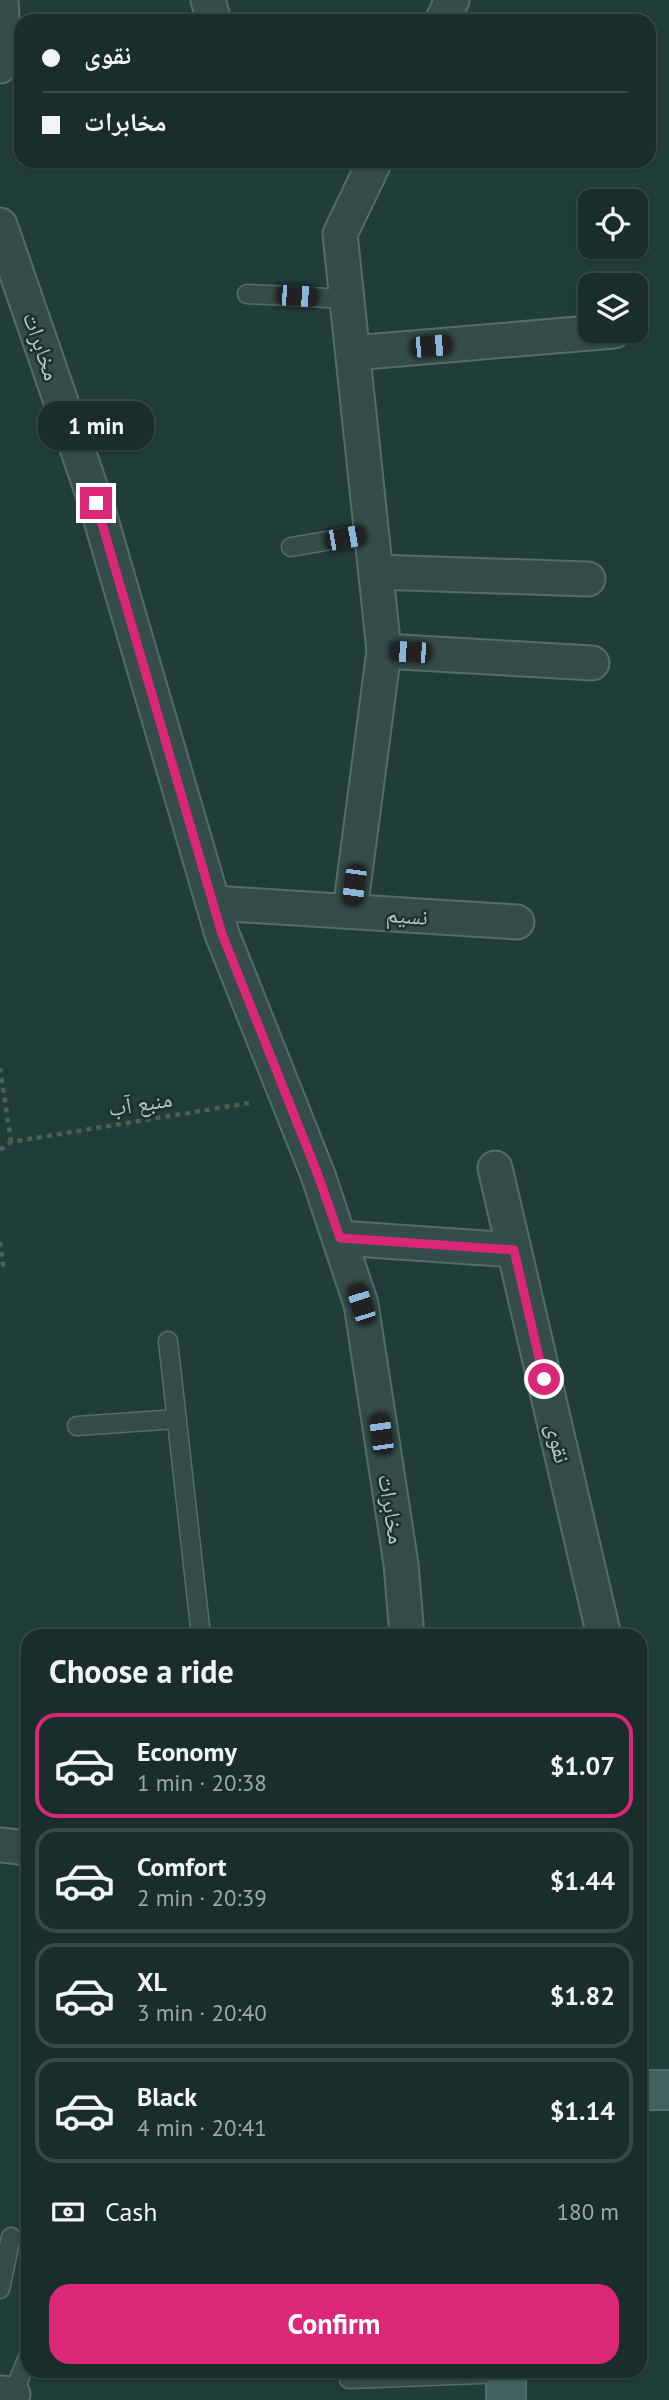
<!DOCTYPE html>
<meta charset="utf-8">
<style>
:root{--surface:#192e2b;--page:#263a37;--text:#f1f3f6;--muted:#9fa8a9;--line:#374a47;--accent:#db2777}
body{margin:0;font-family:"PT Sans","Noto Naskh Arabic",sans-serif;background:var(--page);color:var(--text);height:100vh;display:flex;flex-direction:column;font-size:26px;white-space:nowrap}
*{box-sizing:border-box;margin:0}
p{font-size:23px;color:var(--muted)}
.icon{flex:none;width:38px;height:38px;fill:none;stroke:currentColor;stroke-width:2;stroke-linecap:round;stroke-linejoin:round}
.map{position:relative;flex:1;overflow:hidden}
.sheet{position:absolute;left:21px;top:1629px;width:626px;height:749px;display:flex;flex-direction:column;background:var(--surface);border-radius:21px;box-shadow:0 2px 5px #0004,0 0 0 2px var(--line)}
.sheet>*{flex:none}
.top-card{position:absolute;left:14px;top:14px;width:642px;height:154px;border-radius:21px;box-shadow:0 2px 5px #0004,0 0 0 2px var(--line);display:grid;align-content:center;height:154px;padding:0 28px;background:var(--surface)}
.controls{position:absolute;left:578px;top:189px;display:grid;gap:14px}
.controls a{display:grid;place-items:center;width:70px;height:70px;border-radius:14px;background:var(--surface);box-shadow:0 2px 5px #0004,0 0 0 2px var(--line);font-size:35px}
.end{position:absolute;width:32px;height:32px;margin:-16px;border:9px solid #db2777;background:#fff;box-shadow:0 0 0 4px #fff}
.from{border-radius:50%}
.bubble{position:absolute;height:49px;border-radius:21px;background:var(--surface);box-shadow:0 2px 5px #0004,0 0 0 2px var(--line);font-size:23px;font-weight:700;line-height:49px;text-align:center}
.car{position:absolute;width:21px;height:42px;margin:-21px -10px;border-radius:9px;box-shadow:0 0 5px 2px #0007;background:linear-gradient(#222 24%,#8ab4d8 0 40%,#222 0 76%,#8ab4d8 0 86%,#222 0)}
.top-card b{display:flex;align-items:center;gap:24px;height:66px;font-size:26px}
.top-card b+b{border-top:2px solid var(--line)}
.top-card i{width:18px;height:18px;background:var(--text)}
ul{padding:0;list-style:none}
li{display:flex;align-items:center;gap:21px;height:105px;margin:0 14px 10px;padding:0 14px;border:4px solid var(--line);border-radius:21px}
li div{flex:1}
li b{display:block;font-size:26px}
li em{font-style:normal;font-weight:700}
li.on{border-color:var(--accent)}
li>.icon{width:63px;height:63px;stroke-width:1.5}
h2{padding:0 28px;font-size:32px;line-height:84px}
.pay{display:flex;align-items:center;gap:18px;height:77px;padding:0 28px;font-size:26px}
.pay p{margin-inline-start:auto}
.cta{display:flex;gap:14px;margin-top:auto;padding:14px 28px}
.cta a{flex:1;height:80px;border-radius:21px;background:var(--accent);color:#fff;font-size:28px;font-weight:700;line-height:80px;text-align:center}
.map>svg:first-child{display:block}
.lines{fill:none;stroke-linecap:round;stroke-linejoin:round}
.service-casing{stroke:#556d6a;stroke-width:21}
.minor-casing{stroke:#556d6a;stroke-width:37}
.secondary-casing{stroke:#556d6a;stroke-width:42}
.path{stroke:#486152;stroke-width:4.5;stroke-dasharray:5 5;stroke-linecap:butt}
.service{stroke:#354d4a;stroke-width:18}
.minor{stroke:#354d4a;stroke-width:33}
.secondary{stroke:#42605d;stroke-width:38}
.route{stroke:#db2777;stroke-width:9}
.labels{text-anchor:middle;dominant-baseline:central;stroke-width:5;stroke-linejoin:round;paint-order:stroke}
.street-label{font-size:23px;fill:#b0c8c6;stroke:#1a312e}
</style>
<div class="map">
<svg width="669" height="2400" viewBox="0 0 669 2400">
<rect width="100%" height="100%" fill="#213d39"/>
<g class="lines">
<defs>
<g id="service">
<polyline points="247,294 347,299"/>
<polyline points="291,547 372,533"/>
<polyline points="168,1341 201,1636"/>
<polyline points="77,1426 177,1419"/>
<polyline points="0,2289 11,2237"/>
<polyline points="349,2379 506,2373"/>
<polyline points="13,2394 28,2357"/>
</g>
<g id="minor">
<polyline points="208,0 214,21"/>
<polyline points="442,21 452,0"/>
<polyline points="0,66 4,52 1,0"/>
<polyline points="0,225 96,503 222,934 318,1175 361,1304 401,1564 407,1636"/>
<polyline points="353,353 614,331"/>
<polyline points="376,572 588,579"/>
<polyline points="384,651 592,663"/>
<polyline points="213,903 517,922"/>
<polyline points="350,911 384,651 340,234 375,161"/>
<polyline points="495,1168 604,1636"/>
<polyline points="340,1238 514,1250"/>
<polyline points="0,1845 28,1848"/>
<polyline points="0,2393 13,2394"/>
</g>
<g id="secondary">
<polyline points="640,2090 669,2090"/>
<polyline points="506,2371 506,2400"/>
</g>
</defs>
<!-- service casing -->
<use href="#service" class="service-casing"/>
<!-- minor casing -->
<use href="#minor" class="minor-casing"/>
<!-- secondary casing -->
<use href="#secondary" class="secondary-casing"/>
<!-- path -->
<g class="path">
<polyline points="0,1068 11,1142"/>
<polyline points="0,1150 11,1142 249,1103"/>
<polyline points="0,1242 4,1272"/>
</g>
<!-- service -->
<use href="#service" class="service"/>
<!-- minor -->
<use href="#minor" class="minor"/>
<!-- secondary -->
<use href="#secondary" class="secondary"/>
</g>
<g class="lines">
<!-- route -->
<polyline class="route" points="96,503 222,934 318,1175 340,1238 514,1250 544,1379"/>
</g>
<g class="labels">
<!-- street labels -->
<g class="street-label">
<text transform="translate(42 346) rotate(71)">مخابرات</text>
<text transform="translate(407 915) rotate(4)">نسیم</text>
<text transform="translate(140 1103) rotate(-9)">منبع آب</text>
<text transform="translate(559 1443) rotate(77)">نقوی</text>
<text transform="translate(392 1509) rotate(81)">مخابرات</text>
</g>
</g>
</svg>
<div class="controls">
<a><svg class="icon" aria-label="locate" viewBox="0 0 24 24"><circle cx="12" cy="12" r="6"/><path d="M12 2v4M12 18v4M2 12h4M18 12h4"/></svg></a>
<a><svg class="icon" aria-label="layers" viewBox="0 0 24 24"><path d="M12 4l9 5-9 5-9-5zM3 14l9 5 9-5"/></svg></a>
</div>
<i class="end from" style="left:544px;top:1379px"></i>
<i class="end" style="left:96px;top:503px"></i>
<div class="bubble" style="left:38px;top:401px;width:116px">1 min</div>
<i class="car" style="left:297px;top:296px;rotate:93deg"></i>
<i class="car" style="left:431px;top:346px;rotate:85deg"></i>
<i class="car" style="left:345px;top:538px;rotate:80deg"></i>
<i class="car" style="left:410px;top:652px;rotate:273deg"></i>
<i class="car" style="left:354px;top:885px;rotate:188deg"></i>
<i class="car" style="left:361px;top:1304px;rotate:342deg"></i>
<i class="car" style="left:381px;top:1434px;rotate:352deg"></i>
<div class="top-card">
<b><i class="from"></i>نقوی</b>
<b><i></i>مخابرات</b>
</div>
<section class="sheet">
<h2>Choose a ride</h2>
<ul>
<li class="on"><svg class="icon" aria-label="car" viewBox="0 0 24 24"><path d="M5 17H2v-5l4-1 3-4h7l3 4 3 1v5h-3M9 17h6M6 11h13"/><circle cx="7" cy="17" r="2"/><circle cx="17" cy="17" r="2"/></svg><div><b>Economy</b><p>1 min · 20:38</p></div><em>$1.07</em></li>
<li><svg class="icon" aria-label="car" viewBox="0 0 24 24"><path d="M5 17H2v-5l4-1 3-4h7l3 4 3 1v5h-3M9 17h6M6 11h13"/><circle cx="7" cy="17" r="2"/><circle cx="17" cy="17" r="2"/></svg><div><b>Comfort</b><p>2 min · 20:39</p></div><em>$1.44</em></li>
<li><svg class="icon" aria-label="car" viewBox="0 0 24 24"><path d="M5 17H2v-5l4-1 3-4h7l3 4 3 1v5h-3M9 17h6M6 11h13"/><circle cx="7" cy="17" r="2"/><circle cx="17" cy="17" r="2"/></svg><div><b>XL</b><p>3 min · 20:40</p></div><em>$1.82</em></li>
<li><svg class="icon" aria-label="car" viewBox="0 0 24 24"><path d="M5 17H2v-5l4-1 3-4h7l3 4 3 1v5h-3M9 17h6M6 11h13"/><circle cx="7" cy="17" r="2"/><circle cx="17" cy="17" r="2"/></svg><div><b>Black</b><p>4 min · 20:41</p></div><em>$1.14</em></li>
</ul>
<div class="pay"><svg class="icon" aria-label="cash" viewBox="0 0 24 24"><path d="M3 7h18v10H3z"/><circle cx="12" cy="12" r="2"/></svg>Cash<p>180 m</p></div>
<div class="cta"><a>Confirm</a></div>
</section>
</div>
